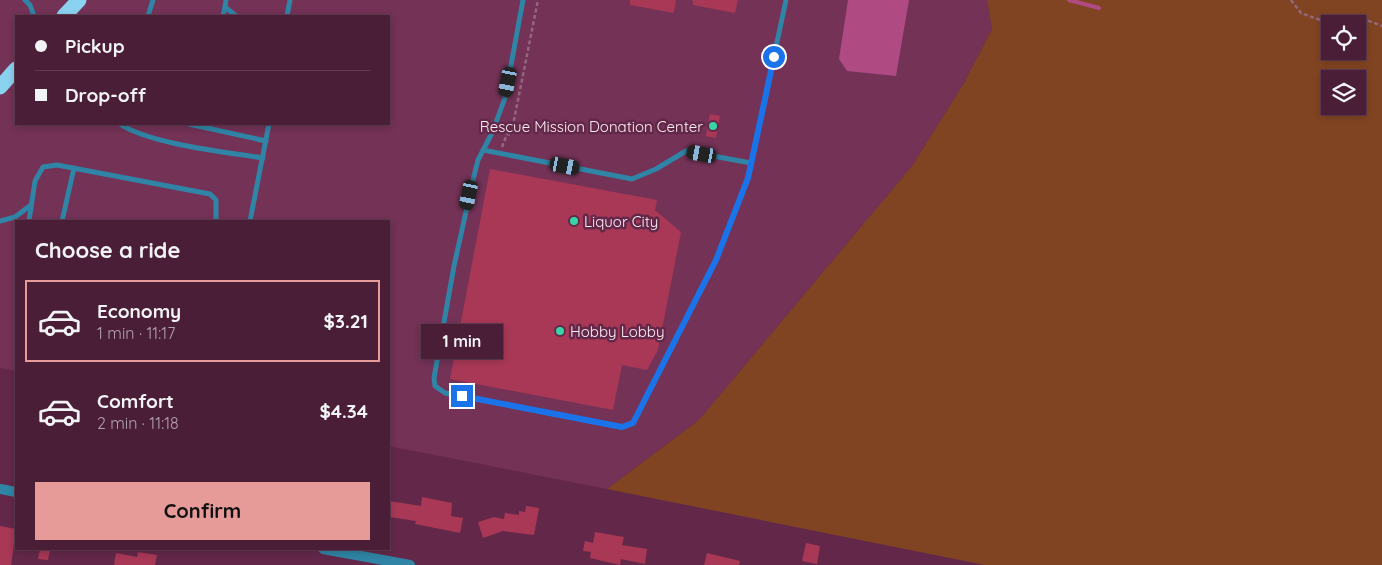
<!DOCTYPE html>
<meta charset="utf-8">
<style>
:root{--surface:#4a1e37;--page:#51273f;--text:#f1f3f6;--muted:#b2a2ad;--line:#613c52;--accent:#e69b98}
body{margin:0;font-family:Quicksand,sans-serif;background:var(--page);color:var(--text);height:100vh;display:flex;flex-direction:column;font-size:19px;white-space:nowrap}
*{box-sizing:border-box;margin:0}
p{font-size:16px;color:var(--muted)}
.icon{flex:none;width:28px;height:28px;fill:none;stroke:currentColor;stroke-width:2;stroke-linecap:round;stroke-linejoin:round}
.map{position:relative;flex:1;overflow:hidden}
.sheet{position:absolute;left:15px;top:220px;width:375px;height:330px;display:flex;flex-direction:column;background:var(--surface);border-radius:0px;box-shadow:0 2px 8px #0003,0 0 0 1px var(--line)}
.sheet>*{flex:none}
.top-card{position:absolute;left:15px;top:15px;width:375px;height:110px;border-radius:0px;box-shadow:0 2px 8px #0003,0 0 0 1px var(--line);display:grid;align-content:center;height:110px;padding:0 20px;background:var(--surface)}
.fabs{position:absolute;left:1321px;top:15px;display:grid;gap:10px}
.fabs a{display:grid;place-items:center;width:45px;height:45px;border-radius:0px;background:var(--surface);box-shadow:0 2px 8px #0003,0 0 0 1px var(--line);font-size:25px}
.end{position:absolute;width:22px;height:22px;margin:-11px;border:6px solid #1a73e8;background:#fff;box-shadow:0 0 0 2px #fff}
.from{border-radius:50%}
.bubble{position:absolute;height:35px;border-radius:0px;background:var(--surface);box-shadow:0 2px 8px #0003,0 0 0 1px var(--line);font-size:16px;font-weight:800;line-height:35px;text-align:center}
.car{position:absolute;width:15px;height:30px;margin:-15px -8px;border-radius:6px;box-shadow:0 0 4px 1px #0007;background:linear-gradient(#222 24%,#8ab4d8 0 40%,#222 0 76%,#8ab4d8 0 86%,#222 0)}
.top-card b{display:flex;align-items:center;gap:18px;height:48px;font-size:19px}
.top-card b+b{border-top:1px solid var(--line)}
.top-card i{width:12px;height:12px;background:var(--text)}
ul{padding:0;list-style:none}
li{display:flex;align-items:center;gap:15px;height:82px;margin:0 10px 8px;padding:0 10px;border:2px solid transparent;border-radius:0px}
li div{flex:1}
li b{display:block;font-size:19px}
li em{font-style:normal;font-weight:800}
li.on{border-color:var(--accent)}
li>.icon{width:45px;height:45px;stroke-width:1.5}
h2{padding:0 20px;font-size:22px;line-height:60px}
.primary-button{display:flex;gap:10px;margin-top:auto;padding:10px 20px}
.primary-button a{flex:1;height:58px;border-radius:0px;background:var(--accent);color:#111;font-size:20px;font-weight:800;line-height:58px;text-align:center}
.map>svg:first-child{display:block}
.built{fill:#733256;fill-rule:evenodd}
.green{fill:#804422;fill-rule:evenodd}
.water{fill:#af4a83}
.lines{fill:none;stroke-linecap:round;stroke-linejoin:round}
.stream{stroke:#af4a83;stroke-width:4}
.building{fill:#a83856}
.path{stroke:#94677f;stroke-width:2.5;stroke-dasharray:4 2.5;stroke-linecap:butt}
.lane{stroke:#3084a5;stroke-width:5}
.street{stroke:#3084a5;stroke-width:10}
.highway{stroke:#8bd1f0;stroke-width:15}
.route{stroke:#1a73e8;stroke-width:6}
.poi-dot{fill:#38d4a6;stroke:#632849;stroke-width:2}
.labels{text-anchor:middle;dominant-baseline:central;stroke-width:5;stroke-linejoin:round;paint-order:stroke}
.poi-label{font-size:15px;fill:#fdedf4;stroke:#632849;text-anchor:start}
</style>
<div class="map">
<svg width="1382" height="565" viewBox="0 0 1382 565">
<rect width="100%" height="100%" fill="#632849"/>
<!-- built -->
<path class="built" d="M 0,0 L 987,0 L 992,29 L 964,83 L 912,166 L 699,420 L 607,489 L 389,446 L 389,221 L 16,221 L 16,371 L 0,368 ZM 16,16 L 389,16 L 389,124 L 16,124 Z"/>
<!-- green -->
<path class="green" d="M 987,0 L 1382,0 L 1382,565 L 985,565 L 607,489 L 699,420 L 912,166 L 964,83 L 992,29 ZM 1330,24 L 1358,24 L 1358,51 L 1330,51 ZM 1330,79 L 1358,79 L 1358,106 L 1330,106 Z"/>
<!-- water -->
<polygon class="water" points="848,0 909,0 896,76 847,71 839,59"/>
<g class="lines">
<!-- stream -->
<polyline class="stream" points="1069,0 1099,8"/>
</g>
<!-- building -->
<g class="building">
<polygon points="630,0 676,0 674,13 630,5"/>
<polygon points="693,0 738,0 735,13 693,5"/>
<polygon points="710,114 720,116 716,138 706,136"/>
<polygon points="490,169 657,200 655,210 681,232 658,350 647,370 622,365 613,410 450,379"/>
<polygon points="422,497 452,503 451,516 463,518 460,533 415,524 416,521 389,517 389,501 421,506"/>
<polygon points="526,506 539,508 534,535 503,531 483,538 478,522 494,517 504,519 505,513 519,515 519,511 525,512"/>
<polygon points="0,526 16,529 11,565 0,565"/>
<polygon points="595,532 624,537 622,545 647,549 645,564 621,559 620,565 590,558 591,552 583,551 585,541 593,543"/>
<polygon points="806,543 820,546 817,564 802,561"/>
<polygon points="40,549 50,549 48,560 38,559"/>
<polygon points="138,552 157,555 155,565 114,565 116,553 137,557"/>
<polygon points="707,553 740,561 739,565 704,565"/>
</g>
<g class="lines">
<!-- path -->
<g class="path">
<polyline points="1291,0 1301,13 1331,24"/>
<polyline points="1343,24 1364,19 1382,26"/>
<polyline points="502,147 507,134 511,135 538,0"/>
</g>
<!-- lane -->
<g class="lane">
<polyline points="25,0 30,5 34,16"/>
<polyline points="226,0 225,7 236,16"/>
<polyline points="523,0 505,98 492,133 478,160 473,180 454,266 434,378 435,386 445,393 622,427 633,423 716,260 748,178 786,0"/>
<polyline points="148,16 153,0"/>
<polyline points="223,16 225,7"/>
<polyline points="287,16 290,0"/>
<path d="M 120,124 C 150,144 225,152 263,158"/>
<polyline points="189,124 266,141"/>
<polyline points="199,125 211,124"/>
<polyline points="483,150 632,179 656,169 686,151 751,163"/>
<polyline points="0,221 15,217 31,205"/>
<polyline points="29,221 35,181 43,167 57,165 210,194 216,200 216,221"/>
<polyline points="62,221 74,168"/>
<polyline points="250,221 269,124"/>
</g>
<!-- street -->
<g class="street">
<polyline points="0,489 16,492"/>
<polyline points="323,549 410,565"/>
</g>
<!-- highway -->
<g class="highway">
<polyline points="64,16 79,0"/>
<polyline points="0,87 16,69"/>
</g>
</g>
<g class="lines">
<!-- route -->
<polyline class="route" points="462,396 622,427 633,423 716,260 748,178 774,57"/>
</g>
<!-- markers -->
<g class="poi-dot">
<circle cx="713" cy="126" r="5"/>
<circle cx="574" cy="221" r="5"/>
<circle cx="560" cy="331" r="5"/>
</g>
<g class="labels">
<!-- poi labels -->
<g class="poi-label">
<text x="703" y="126" text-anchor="end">Rescue Mission Donation Center</text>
<text x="584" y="221">Liquor City</text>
<text x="570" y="331">Hobby Lobby</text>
</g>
</g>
</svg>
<div class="fabs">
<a><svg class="icon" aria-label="locate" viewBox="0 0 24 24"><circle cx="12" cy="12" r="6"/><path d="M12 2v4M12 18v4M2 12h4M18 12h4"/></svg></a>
<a><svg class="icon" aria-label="layers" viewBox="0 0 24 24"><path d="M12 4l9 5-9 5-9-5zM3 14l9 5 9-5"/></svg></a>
</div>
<i class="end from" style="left:774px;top:57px"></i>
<i class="end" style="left:462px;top:396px"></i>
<div class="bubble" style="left:421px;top:324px;width:82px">1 min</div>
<i class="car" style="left:508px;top:82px;rotate:191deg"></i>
<i class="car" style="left:702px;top:154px;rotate:280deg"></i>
<i class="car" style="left:565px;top:166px;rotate:101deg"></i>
<i class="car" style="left:469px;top:195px;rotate:192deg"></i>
<div class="top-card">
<b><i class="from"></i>Pickup</b>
<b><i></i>Drop-off</b>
</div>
<section class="sheet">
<h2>Choose a ride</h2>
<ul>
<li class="on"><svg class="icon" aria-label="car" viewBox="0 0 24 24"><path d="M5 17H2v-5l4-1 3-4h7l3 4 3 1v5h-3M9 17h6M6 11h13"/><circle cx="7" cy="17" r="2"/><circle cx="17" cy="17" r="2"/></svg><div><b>Economy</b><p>1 min · 11:17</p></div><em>$3.21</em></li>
<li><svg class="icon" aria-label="car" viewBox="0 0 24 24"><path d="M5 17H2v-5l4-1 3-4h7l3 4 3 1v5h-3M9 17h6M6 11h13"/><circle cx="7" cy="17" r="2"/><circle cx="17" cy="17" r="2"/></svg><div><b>Comfort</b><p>2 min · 11:18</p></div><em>$4.34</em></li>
</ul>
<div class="primary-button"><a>Confirm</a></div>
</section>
</div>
